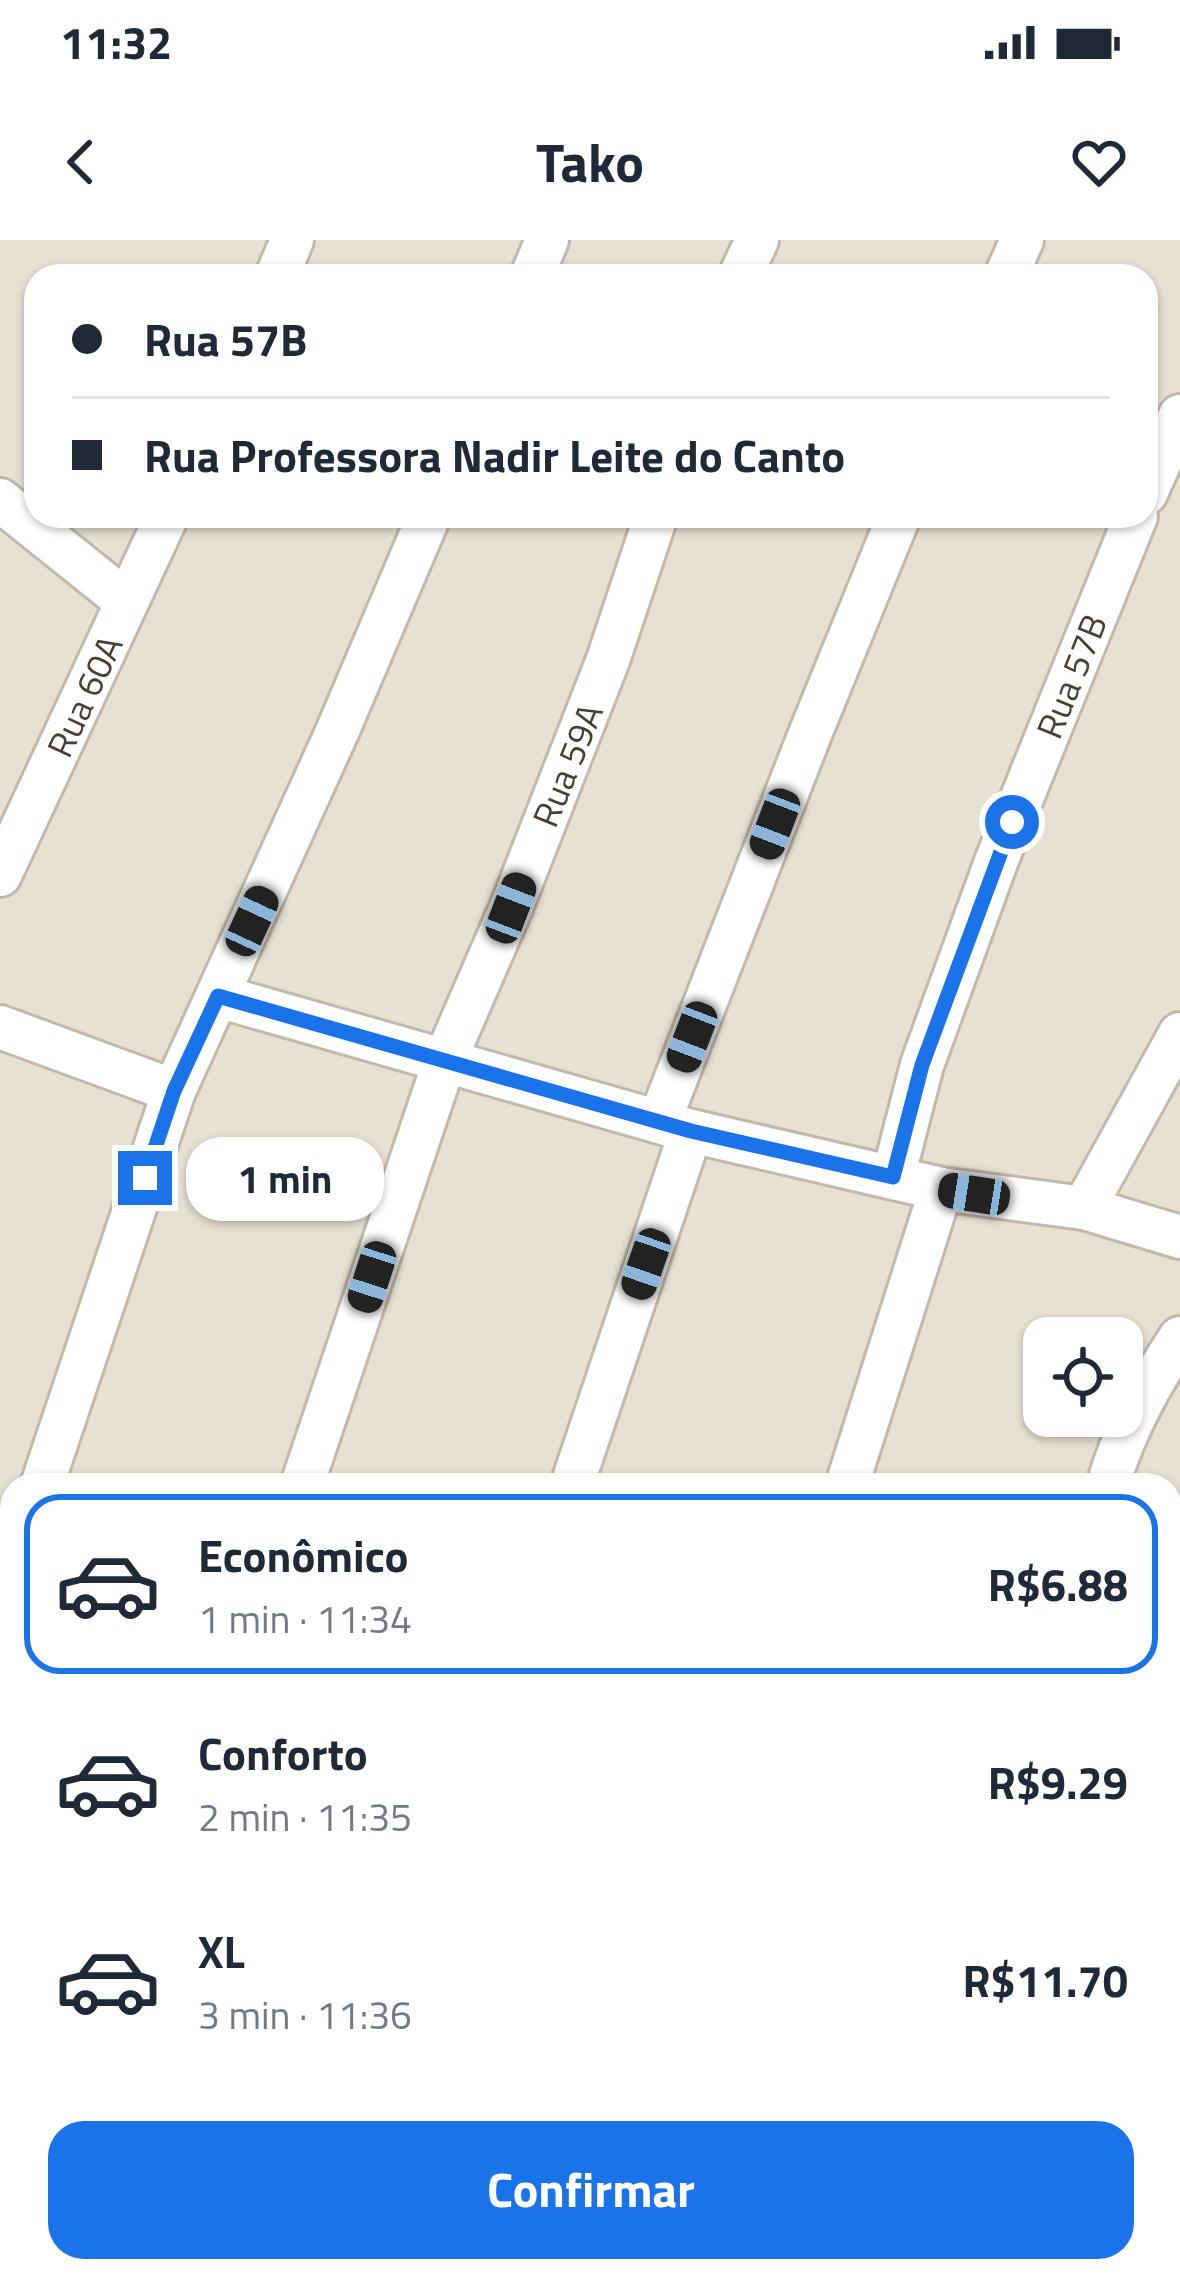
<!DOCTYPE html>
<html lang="pt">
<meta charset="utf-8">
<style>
:root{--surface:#fff;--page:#f6f6f7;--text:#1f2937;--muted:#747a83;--line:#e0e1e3;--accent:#1a73e8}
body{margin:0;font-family:"Titillium Web",sans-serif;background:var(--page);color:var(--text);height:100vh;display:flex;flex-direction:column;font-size:45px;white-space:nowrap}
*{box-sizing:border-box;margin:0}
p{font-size:39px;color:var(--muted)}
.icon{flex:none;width:66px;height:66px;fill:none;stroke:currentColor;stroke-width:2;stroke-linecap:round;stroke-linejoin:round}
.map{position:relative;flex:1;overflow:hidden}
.drawer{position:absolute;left:0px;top:1233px;width:1182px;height:810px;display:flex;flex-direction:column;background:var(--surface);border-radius:36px 36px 0 0;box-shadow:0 3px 9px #0004}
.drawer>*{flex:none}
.top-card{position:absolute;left:24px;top:24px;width:1134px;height:264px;border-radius:36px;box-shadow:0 3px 9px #0004;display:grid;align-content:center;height:264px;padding:0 48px;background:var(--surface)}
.controls{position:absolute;left:1023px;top:1077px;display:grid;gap:24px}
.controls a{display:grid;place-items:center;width:120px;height:120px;border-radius:24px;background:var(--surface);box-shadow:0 3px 9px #0004;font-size:60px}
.end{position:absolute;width:54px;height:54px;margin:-27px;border:15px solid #1a73e8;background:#fff;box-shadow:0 0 0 6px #fff}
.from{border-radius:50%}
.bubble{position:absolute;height:84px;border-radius:36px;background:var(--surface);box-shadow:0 3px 9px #0004;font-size:39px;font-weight:700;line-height:84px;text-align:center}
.car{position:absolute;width:36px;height:72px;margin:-36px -18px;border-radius:15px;box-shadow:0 0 9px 3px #0007;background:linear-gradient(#222 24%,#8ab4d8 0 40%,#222 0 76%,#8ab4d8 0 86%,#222 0)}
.top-card b{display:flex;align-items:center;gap:42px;height:114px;font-size:45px}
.top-card b+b{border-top:3px solid var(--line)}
.top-card i{width:30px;height:30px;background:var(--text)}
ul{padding:21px 0 0;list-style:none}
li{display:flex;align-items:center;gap:36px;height:180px;margin:0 24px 18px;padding:0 24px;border:6px solid transparent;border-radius:36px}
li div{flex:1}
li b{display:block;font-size:45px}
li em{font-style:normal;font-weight:700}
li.active{border-color:var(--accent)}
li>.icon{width:108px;height:108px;stroke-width:1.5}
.primary-button{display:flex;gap:24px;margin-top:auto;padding:24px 48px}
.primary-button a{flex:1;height:138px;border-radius:36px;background:var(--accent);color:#fff;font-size:48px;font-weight:700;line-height:138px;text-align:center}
.status{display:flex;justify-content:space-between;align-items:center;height:84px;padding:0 60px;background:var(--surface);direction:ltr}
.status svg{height:33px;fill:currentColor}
header{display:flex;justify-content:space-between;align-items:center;height:156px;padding:0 48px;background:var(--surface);font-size:54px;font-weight:700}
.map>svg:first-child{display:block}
.residential{fill:#e7e1d3;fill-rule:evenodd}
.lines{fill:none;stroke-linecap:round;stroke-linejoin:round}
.minor-casing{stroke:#c2b9aa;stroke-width:48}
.highway-casing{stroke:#e29f30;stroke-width:66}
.minor{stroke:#fff;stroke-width:42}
.highway{stroke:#ffca64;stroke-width:60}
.route{stroke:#1a73e8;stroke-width:15}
.labels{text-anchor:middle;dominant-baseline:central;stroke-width:9;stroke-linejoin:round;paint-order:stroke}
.street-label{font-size:36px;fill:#463f35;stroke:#fff}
</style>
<div class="status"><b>11:32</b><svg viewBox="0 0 49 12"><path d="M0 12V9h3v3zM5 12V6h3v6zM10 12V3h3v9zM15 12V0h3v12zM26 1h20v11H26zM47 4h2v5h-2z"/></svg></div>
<header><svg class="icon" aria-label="back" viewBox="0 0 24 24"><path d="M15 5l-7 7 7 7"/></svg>Tako<svg class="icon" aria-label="heart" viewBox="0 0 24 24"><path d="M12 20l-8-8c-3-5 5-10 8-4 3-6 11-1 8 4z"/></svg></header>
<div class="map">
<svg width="1180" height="2043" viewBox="0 0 1180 2043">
<rect width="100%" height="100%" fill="#f3efe5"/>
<!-- residential -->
<path class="residential" d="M 0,0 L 1180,0 L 1180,1752 L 1170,1766 L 1170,1245 L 12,1245 L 12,2031 L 975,2031 L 965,2043 L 0,2043 ZM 36,36 L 1146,36 L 1146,276 L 36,276 ZM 1044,1098 L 1122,1098 L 1122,1176 L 1044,1176 Z"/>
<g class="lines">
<defs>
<g id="minor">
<polyline points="277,36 292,0"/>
<polyline points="532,36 547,0"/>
<polyline points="740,36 757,0"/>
<polyline points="1006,36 1022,0"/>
<polyline points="1146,253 1180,176"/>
<polyline points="0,260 127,362"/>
<polyline points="0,635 167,276"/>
<polyline points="218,756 691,891 941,949 1084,968 1180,997"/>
<polyline points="0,787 174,851"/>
<polyline points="659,882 808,499 899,276"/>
<polyline points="893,937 922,825 996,622 1136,276"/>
<polyline points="1084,968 1180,794"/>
<polyline points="42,1245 174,851 337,492 429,276"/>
<polyline points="302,1245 445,820 511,668 608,420 656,276"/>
<polyline points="572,1245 691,891"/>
<polyline points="847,1245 941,949"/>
<path d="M 1108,1245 C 1123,1193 1150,1143 1180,1098"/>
<polyline points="0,1369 12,1334"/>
<polyline points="1170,1573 1180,1580"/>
<polyline points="0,1706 12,1710"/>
<polyline points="1170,1843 1180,1825"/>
<polyline points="603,2031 614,2043"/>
<polyline points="0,2036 11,2043"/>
<polyline points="1020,2043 1030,2031"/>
</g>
<polyline id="highway" points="1170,2016 1180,2002"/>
</defs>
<!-- minor casing -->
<use href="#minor" class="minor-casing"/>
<!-- highway casing -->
<use href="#highway" class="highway-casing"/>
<!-- minor -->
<use href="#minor" class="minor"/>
<!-- highway -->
<use href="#highway" class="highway"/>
</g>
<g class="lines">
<!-- route -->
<polyline class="route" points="145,938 174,851 218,756 691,891 893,937 922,825 1012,582"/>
</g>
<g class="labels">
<!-- street labels -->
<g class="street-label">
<text transform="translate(1071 436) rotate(-68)">Rua 57B</text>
<text transform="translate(84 456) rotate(-65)">Rua 60A</text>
<text transform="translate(567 525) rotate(-68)">Rua 59A</text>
</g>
</g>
</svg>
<div class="controls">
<a><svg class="icon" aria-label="locate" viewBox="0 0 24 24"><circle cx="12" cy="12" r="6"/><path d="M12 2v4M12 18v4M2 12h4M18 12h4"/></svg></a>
</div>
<i class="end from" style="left:1012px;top:582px"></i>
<i class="end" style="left:145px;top:938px"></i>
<div class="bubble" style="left:186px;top:897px;width:198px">1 min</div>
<i class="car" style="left:775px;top:584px;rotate:201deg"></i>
<i class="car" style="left:511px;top:668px;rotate:21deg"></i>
<i class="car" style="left:252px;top:681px;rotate:25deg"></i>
<i class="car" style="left:692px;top:797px;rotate:201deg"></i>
<i class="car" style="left:974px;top:954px;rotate:279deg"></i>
<i class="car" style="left:646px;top:1024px;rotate:199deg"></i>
<i class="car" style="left:372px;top:1037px;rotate:198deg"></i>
<div class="top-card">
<b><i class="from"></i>Rua 57B</b>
<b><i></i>Rua Professora Nadir Leite do Canto</b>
</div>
<section class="drawer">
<ul>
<li class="active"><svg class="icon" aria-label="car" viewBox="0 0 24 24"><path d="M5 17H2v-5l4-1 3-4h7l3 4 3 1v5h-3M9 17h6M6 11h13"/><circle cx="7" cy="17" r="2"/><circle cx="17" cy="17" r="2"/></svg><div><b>Econômico</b><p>1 min · 11:34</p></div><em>R$6.88</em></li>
<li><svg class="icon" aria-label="car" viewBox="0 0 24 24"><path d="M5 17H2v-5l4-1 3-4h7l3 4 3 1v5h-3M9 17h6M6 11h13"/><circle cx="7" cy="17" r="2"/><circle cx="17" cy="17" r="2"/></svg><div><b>Conforto</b><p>2 min · 11:35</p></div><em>R$9.29</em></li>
<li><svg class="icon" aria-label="car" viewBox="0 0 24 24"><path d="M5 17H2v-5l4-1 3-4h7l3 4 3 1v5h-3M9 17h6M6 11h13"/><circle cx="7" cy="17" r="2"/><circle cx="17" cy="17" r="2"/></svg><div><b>XL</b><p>3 min · 11:36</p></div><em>R$11.70</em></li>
</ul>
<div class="primary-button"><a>Confirmar</a></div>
</section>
</div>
